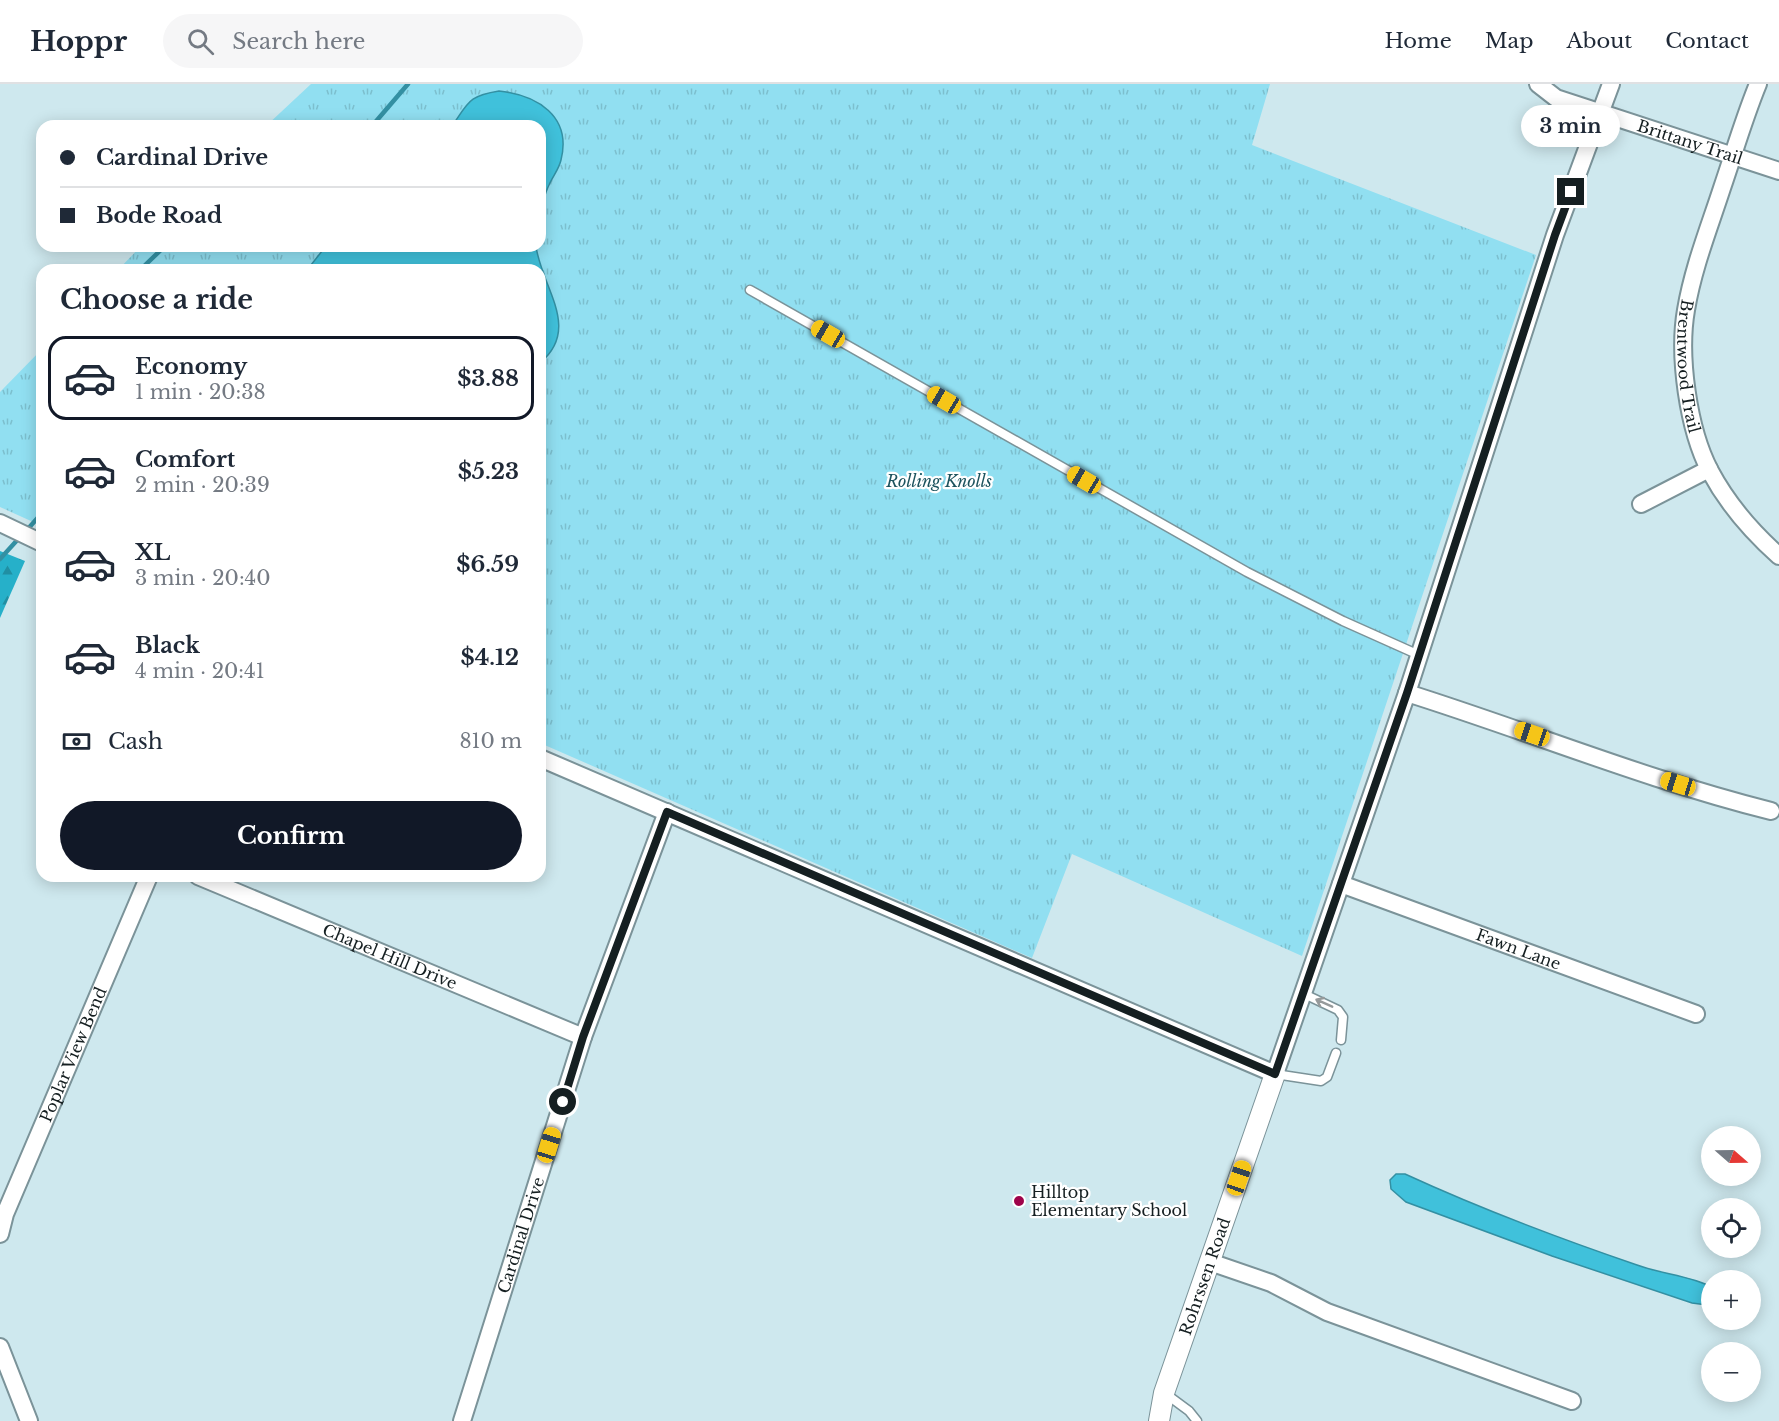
<!DOCTYPE html>
<meta charset="utf-8">
<style>
:root{--surface:#fff;--page:#f6f6f7;--text:#1f2937;--muted:#747a83;--line:#e0e1e3;--accent:#111827}
body{margin:0;font-family:"Libre Baskerville",serif;background:var(--page);color:var(--text);height:100vh;display:flex;flex-direction:column;font-size:22px;white-space:nowrap}
*{box-sizing:border-box;margin:0}
p{font-size:20px;color:var(--muted)}
.icon{flex:none;width:33px;height:33px;fill:none;stroke:currentColor;stroke-width:2;stroke-linecap:round;stroke-linejoin:round}
.map{position:relative;flex:1;overflow:hidden}
.panel{position:absolute;left:36px;top:180px;width:510px;height:618px;display:flex;flex-direction:column;background:var(--surface);border-radius:18px;box-shadow:0 3px 15px #0003}
.panel>*{flex:none}
.banner{position:absolute;left:36px;top:36px;width:510px;height:132px;border-radius:18px;box-shadow:0 3px 15px #0003;display:grid;align-content:center;height:132px;padding:0 24px;background:var(--surface)}
.needle{width:39px;rotate:110deg}
.tools{position:absolute;left:1701px;top:1042px;display:grid;gap:12px}
.tools a{display:grid;place-items:center;width:60px;height:60px;border-radius:50%;background:var(--surface);box-shadow:0 3px 15px #0003;font-size:30px}
.end{position:absolute;width:27px;height:27px;margin:-14px;border:8px solid #151f21;background:#fff;box-shadow:0 0 0 3px #fff}
.from{border-radius:50%}
.bubble{position:absolute;height:42px;border-radius:21px;background:var(--surface);box-shadow:0 3px 15px #0003;font-size:20px;font-weight:700;line-height:42px;text-align:center}
.car{position:absolute;width:18px;height:36px;margin:-18px -9px;border-radius:8px;box-shadow:0 0 4px 2px #0007;background:linear-gradient(#f5c518 24%,#345 0 40%,#f5c518 0 76%,#345 0 86%,#f5c518 0)}
.banner b{display:flex;align-items:center;gap:21px;height:57px;font-size:22px}
.banner b+b{border-top:2px solid var(--line)}
.banner i{width:15px;height:15px;background:var(--text)}
ul{padding:0;list-style:none}
li{display:flex;align-items:center;gap:18px;height:84px;margin:0 12px 9px;padding:0 12px;border:3px solid transparent;border-radius:18px}
li div{flex:1}
li b{display:block;font-size:22px}
li em{font-style:normal;font-weight:700}
li.selected{border-color:var(--accent)}
li>.icon{width:54px;height:54px;stroke-width:1.5}
h2{padding:0 24px;font-size:27px;line-height:72px}
.pay{display:flex;align-items:center;gap:15px;height:66px;padding:0 24px;font-size:22px}
.pay p{margin-inline-start:auto}
.button{display:flex;gap:12px;margin-top:auto;padding:12px 24px}
.button a{flex:1;height:69px;border-radius:36px;background:var(--accent);color:#fff;font-size:24px;font-weight:700;line-height:69px;text-align:center}
header{display:flex;align-items:center;gap:36px;box-sizing:border-box;height:84px;padding:0 30px;background:var(--surface);border-bottom:2px solid var(--line)}
header strong{font-size:28px}
nav{display:flex;gap:33px;margin-inline-start:auto;font-size:21px}
.search{width:420px;height:54px;background:var(--page);display:flex;align-items:center;gap:15px;box-sizing:border-box;padding:0 21px;border-radius:33px;color:var(--muted);font-size:22px}
.map>svg:first-child{display:block}
.forest{fill:url(#forest-firs)}
.park{fill:url(#park-tufts)}
.water{fill:#40c1db;stroke:#3390a3;stroke-width:1.5}
.lines{fill:none;stroke-linecap:round;stroke-linejoin:round}
.stream{stroke:#3390a3;stroke-width:4.5}
.service-casing{stroke:#7b9399;stroke-width:11}
.minor-casing{stroke:#7b9399;stroke-width:20}
.tertiary-casing{stroke:#7b9399;stroke-width:22}
.service{stroke:#fff;stroke-width:8}
.minor{stroke:#fff;stroke-width:16}
.tertiary{stroke:#fff;stroke-width:20}
.oneway{stroke:#969a9b}
.route{stroke:#151f21;stroke-width:8}
.poi-dot{fill:#9e034a;stroke:#fff;stroke-width:2}
.labels{text-anchor:middle;dominant-baseline:central;stroke-width:4.5;stroke-linejoin:round;paint-order:stroke}
.street-label{font-size:16px;fill:#151f21;stroke:#fff}
.park-label{font-size:16px;font-style:italic;fill:#1d535e;stroke:#fff}
.poi-label{font-size:16px;fill:#151f21;stroke:#fff;text-anchor:start}
</style>
<header>
<strong>Hoppr</strong>
<div class="search"><svg class="icon" aria-label="search" viewBox="0 0 24 24"><circle cx="10" cy="10" r="6"/><path d="M15 15l6 6"/></svg>Search here</div>
<nav><a>Home</a><a>Map</a><a>About</a><a>Contact</a></nav>
</header>
<div class="map">
<svg width="1779" height="1337" viewBox="0 0 1779 1337">
<defs>
<pattern id="forest-firs" width="22" height="20" patternUnits="userSpaceOnUse" patternTransform="scale(1.5)"><rect width="22" height="20" fill="#26b0c9"/><path d="M5 1l3.5 6h-7zM16 11l3.5 6h-7z" fill="#208fa3"/></pattern>
<pattern id="park-tufts" width="24" height="20" patternUnits="userSpaceOnUse" patternTransform="scale(1.5)"><rect width="24" height="20" fill="#91dff1"/><path d="M3 7l-1-3M5 7V3M7 7l1-3M15 17l-1-3M17 17v-4M19 17l1-3" fill="none" stroke="#7cbfce"/></pattern>
</defs>
<rect width="100%" height="100%" fill="#cee8ee"/>
<!-- forest -->
<polygon class="forest" points="0,467 25,477 0,534"/>
<!-- park -->
<g class="park">
<polygon points="311,0 1270,0 1252,61 1536,171 1302,872 1072,770 1032,874 540,659 540,186 118,186 141,162 540,162 540,42 266,42"/>
<polygon points="42,265 42,442 0,423 0,308"/>
</g>
<!-- water -->
<g class="water">
<path d="M 499,7 C 537,11 572,32 561,76 C 559,85 553,92 549,101 C 545,109 543,118 540,127 L 540,42 L 452,42 C 469,18 468,12 499,7 Z"/>
<path d="M 326,162 L 536,162 C 541,203 582,244 540,279 L 540,186 L 307,186 Z"/>
<path d="M 1396,1090 L 1405,1090 C 1481,1125 1558,1154 1637,1181 C 1657,1189 1696,1193 1711,1203 L 1711,1217 L 1707,1221 L 1692,1219 L 1552,1172 L 1406,1118 L 1391,1105 L 1390,1096 Z"/>
</g>
<g class="lines">
<!-- stream -->
<g class="stream">
<polyline points="372,42 408,0"/>
<polyline points="140,186 165,162"/>
<polyline points="26,447 42,429"/>
<polyline points="0,475 20,453"/>
</g>
<defs>
<g id="service">
<polyline points="750,206 1247,488 1343,537 1419,571"/>
<polyline points="1302,909 1338,926 1343,933 1341,956"/>
<polyline points="1275,990 1321,997 1327,993 1336,969"/>
<polyline points="1166,1310 1189,1327 1197,1337"/>
</g>
<g id="minor">
<path id="s1" d="M 1538,0 L 1556,14 L 1779,87"/>
<path id="s2" d="M 1758,0 C 1744,34 1734,69 1722,104 C 1709,144 1693,184 1686,226 C 1678,272 1688,345 1710,387 C 1727,419 1752,448 1779,472"/>
<polyline points="1641,420 1709,385"/>
<polyline points="0,439 42,459"/>
<path d="M 1407,609 C 1528,647 1647,696 1771,727"/>
<polyline points="540,674 1275,990 1407,609 1555,151 1611,0"/>
<path id="s3" d="M 198,792 L 583,953"/>
<path id="s4" d="M 1341,800 L 1696,930"/>
<path id="s5" d="M 0,1150 L 5,1130 L 149,792"/>
<polyline points="1210,1178 1271,1199 1327,1228 1572,1317"/>
<polyline points="0,1263 29,1337"/>
<path id="s6" d="M 462,1337 L 583,953 L 667,728"/>
</g>
<g id="tertiary">
<path id="s7" d="M 1159,1337 L 1164,1309 L 1275,990"/>
</g>
</defs>
<!-- service casing -->
<use href="#service" class="service-casing"/>
<!-- minor casing -->
<use href="#minor" class="minor-casing"/>
<!-- tertiary casing -->
<use href="#tertiary" class="tertiary-casing"/>
<!-- service -->
<use href="#service" class="service"/>
<!-- minor -->
<use href="#minor" class="minor"/>
<!-- tertiary -->
<use href="#tertiary" class="tertiary"/>
</g>
<!-- one-way arrows -->
<defs><path id="oneway-shaft" d="M-6 0H5M1.5-3L5.5 0L1.5 3" fill="none" stroke-width="1.6" stroke-linecap="round" stroke-linejoin="round" transform="scale(1.5)"/></defs>
<use class="oneway" href="#oneway-shaft" transform="translate(1324 919) rotate(-156)"/>
<g class="lines">
<!-- route -->
<polyline class="route" points="563,1018 583,953 667,728 1275,990 1407,609 1555,151 1571,108"/>
</g>
<!-- markers -->
<circle class="poi-dot" cx="1019" cy="1117" r="6"/>
<g class="labels">
<!-- street labels -->
<g class="street-label">
<text stroke="none"><textPath href="#s1" startOffset="164">Brittany Trail</textPath></text>
<text stroke="none"><textPath href="#s2" startOffset="294">Brentwood Trail</textPath></text>
<text stroke="none"><textPath href="#s4" startOffset="189">Fawn Lane</textPath></text>
<text stroke="none"><textPath href="#s3" startOffset="208">Chapel Hill Drive</textPath></text>
<text stroke="none"><textPath href="#s5" startOffset="194">Poplar View Bend</textPath></text>
<text stroke="none"><textPath href="#s6" startOffset="195">Cardinal Drive</textPath></text>
<text stroke="none"><textPath href="#s7" startOffset="152">Rohrssen Road</textPath></text>
</g>
<!-- park labels -->
<g class="park-label">
<text x="939" y="397">Rolling Knolls</text>
</g>
<!-- poi labels -->
<g class="poi-label">
<text x="1031" y="1108">Hilltop<tspan x="1031" dy="18">Elementary School</tspan></text>
</g>
</g>
</svg>
<div class="tools">
<a><svg class="needle" viewBox="-14 -14 28 28"><path d="M0-13l5 13h-10z" fill="#e53935"/><path d="M0 13l5-13h-10z" fill="#747a83"/></svg></a>
<a><svg class="icon" aria-label="locate" viewBox="0 0 24 24"><circle cx="12" cy="12" r="6"/><path d="M12 2v4M12 18v4M2 12h4M18 12h4"/></svg></a>
<a>+</a>
<a>−</a>
</div>
<i class="end from" style="left:563px;top:1018px"></i>
<i class="end" style="left:1571px;top:108px"></i>
<div class="bubble" style="left:1521px;top:21px;width:99px">3 min</div>
<i class="car" style="left:828px;top:250px;rotate:300deg"></i>
<i class="car" style="left:944px;top:316px;rotate:300deg"></i>
<i class="car" style="left:1084px;top:396px;rotate:300deg"></i>
<i class="car" style="left:1532px;top:650px;rotate:289deg"></i>
<i class="car" style="left:1678px;top:700px;rotate:287deg"></i>
<i class="car" style="left:549px;top:1061px;rotate:17deg"></i>
<i class="car" style="left:1239px;top:1094px;rotate:19deg"></i>
<div class="banner">
<b><i class="from"></i>Cardinal Drive</b>
<b><i></i>Bode Road</b>
</div>
<section class="panel">
<h2>Choose a ride</h2>
<ul>
<li class="selected"><svg class="icon" aria-label="car" viewBox="0 0 24 24"><path d="M5 17H2v-5l4-1 3-4h7l3 4 3 1v5h-3M9 17h6M6 11h13"/><circle cx="7" cy="17" r="2"/><circle cx="17" cy="17" r="2"/></svg><div><b>Economy</b><p>1 min · 20:38</p></div><em>$3.88</em></li>
<li><svg class="icon" aria-label="car" viewBox="0 0 24 24"><path d="M5 17H2v-5l4-1 3-4h7l3 4 3 1v5h-3M9 17h6M6 11h13"/><circle cx="7" cy="17" r="2"/><circle cx="17" cy="17" r="2"/></svg><div><b>Comfort</b><p>2 min · 20:39</p></div><em>$5.23</em></li>
<li><svg class="icon" aria-label="car" viewBox="0 0 24 24"><path d="M5 17H2v-5l4-1 3-4h7l3 4 3 1v5h-3M9 17h6M6 11h13"/><circle cx="7" cy="17" r="2"/><circle cx="17" cy="17" r="2"/></svg><div><b>XL</b><p>3 min · 20:40</p></div><em>$6.59</em></li>
<li><svg class="icon" aria-label="car" viewBox="0 0 24 24"><path d="M5 17H2v-5l4-1 3-4h7l3 4 3 1v5h-3M9 17h6M6 11h13"/><circle cx="7" cy="17" r="2"/><circle cx="17" cy="17" r="2"/></svg><div><b>Black</b><p>4 min · 20:41</p></div><em>$4.12</em></li>
</ul>
<div class="pay"><svg class="icon" aria-label="cash" viewBox="0 0 24 24"><path d="M3 7h18v10H3z"/><circle cx="12" cy="12" r="2"/></svg>Cash<p>810 m</p></div>
<div class="button"><a>Confirm</a></div>
</section>
</div>
